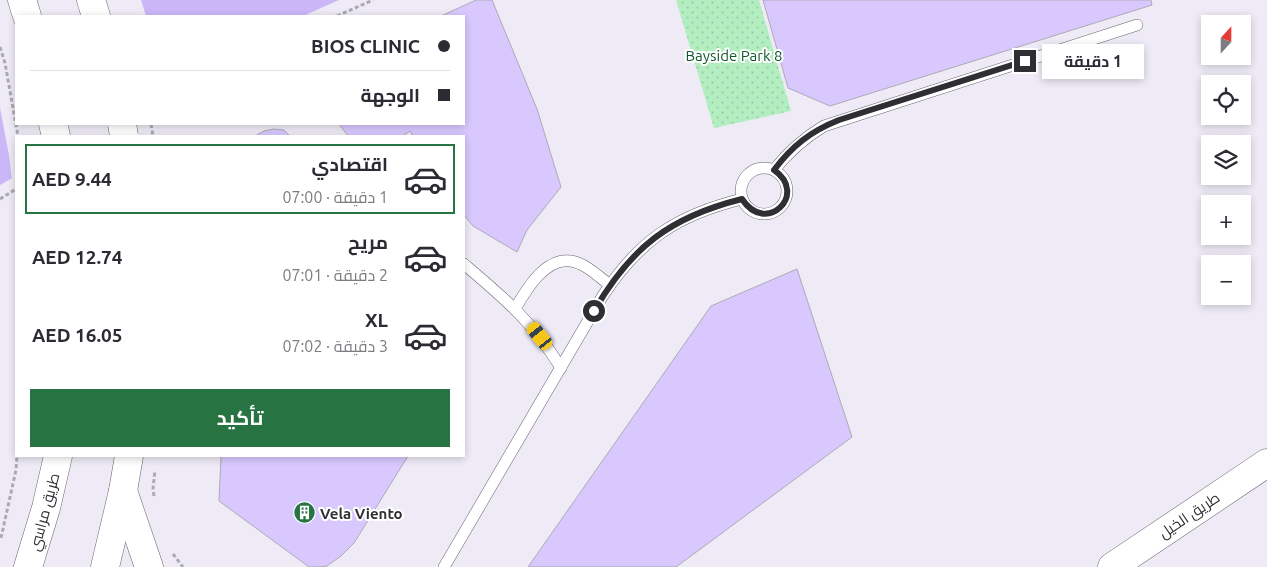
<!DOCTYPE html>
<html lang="ar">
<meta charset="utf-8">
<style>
:root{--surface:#fff;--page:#f7f7f7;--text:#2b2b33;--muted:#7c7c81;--line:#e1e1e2;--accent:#277341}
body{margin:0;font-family:Ubuntu,Cairo,sans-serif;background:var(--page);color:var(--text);direction:rtl;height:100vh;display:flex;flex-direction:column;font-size:19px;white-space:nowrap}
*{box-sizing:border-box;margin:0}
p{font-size:16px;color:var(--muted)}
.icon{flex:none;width:28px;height:28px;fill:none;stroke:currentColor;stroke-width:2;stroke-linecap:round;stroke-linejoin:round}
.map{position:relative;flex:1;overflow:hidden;direction:ltr}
.sheet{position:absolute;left:15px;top:135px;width:450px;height:322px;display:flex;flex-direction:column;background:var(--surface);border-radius:0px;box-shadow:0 2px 8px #0003;direction:rtl}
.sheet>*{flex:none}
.guide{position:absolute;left:15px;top:15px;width:450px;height:110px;border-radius:0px;box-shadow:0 2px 8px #0003;direction:rtl;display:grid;align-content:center;height:110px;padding:0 15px;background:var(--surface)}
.needle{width:32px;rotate:21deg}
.tools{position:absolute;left:1201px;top:15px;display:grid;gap:10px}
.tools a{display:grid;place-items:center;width:50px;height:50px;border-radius:0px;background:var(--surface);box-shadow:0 2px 8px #0003;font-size:25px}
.end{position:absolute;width:22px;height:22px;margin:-11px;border:6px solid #2f2e32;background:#fff;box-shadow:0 0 0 2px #fff}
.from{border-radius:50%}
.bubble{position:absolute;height:35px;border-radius:0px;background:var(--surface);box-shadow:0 2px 8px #0003;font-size:16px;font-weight:700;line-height:35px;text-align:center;direction:rtl}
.car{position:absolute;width:15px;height:30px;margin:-15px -8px;border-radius:6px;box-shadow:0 0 4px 1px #0007;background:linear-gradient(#f5c518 24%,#345 0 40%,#f5c518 0 76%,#345 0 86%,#f5c518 0)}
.guide b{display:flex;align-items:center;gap:18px;height:48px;font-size:19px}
.guide b+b{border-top:1px solid var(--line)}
.guide i{width:12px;height:12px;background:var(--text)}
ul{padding:9px 0 0;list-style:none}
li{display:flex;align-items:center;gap:15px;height:70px;margin:0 10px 8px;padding:0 5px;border:2px solid transparent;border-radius:0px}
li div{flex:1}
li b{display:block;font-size:19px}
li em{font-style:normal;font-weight:700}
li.on{border-color:var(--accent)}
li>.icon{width:45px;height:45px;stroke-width:1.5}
.primary-button{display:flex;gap:10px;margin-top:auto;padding:10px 15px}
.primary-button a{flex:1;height:58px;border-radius:0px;background:var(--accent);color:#fff;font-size:20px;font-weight:700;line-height:58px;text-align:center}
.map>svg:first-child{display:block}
.park{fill:url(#park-dots)}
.water{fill:#cbb6f8}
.pier{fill:#eeebf6}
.building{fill:#d8c8fe;stroke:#adaab4}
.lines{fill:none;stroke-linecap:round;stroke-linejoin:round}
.lane-casing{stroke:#66636c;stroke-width:12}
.secondary-casing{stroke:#66636c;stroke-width:29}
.highway-casing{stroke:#66636c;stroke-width:29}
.path{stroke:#aba9b1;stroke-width:3;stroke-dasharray:4 2.5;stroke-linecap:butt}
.lane{stroke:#fff;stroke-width:11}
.secondary{stroke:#fff;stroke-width:28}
.highway{stroke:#fff;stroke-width:28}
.secondary-bridge-casing{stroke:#66636c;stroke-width:29;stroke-linecap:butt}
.secondary-bridge{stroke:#fff;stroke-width:28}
.route{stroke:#2f2e32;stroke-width:6}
.labels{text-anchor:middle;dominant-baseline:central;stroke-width:4;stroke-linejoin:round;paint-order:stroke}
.park-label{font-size:15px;fill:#0f572b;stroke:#fff}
.street-label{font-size:15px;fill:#2f2e32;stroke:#fff}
.poi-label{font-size:15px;font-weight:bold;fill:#2f2e32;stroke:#fff;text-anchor:start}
</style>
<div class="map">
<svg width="1267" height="567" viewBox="0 0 1267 567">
<defs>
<pattern id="park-dots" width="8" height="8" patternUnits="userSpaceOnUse" patternTransform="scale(1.25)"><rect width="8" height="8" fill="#b3eec1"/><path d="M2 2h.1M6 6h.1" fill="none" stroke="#9acca6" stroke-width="1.8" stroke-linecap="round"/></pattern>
</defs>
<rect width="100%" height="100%" fill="#eeebf6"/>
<!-- park -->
<polygon class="park" points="676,0 759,0 791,111 714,128"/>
<!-- water -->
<polygon class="water" points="0,0 339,0 303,16 16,16 16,176 0,185"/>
<!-- pier -->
<polygon class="pier" points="0,0 141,0 146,16 16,16 16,124 108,124 89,136 16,136 16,178 12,181 9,155 0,108"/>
<!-- building -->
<g class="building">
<polygon points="476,0 492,0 537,109 561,187 527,230 517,252 473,226 464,215 464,136 413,136 410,131 403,136 348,136 339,124 464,124 464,16 441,16"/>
<polygon points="763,0 1151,0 1152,5 830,106 788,88"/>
<polygon points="274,129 284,130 290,136 255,136 264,131"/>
<polygon points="797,269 852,437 676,567 528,567 711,306"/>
<polygon points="221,456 408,456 354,543 341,556 327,566 321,567 309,567 219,501"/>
</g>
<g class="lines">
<defs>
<g id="lane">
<circle cx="764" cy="191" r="23"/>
<path d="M 774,170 C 789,151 804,138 824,126 L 1137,25"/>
<path d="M 464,264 C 504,298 533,322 561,368"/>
<path d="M 515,309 C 526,290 545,257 571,261 C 585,263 599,277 610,285"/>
<path d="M 444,567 L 602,297 C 639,240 677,215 742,199"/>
</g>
<g id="secondary">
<polyline points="22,0 27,16"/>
<polyline points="91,0 96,16"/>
<polyline points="53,124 56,136"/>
<polyline points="123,491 149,567"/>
<polyline points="28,567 46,508 58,456"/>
<polyline points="105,567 123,491 129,456"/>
</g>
<polyline id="highway" points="1112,567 1267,463"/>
</defs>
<!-- lane casing -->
<use href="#lane" class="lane-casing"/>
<!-- secondary casing -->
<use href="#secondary" class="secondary-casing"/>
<!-- highway casing -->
<use href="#highway" class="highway-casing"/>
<!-- path -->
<g class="path">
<polyline points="337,16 373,0"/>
<polyline points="0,47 5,63 18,136"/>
<polyline points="151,124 153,136"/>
<polyline points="0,199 16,189"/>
<polyline points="154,496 153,489 155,470"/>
<polyline points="1,538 16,470 17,456"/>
<polyline points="173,554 183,567"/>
</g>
<!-- lane -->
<use href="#lane" class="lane"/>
<!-- secondary -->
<use href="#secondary" class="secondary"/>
<!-- highway -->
<use href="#highway" class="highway"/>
<defs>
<polyline id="secondary-bridge" points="122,124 124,136"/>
</defs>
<!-- secondary-bridge casing -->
<use href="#secondary-bridge" class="secondary-bridge-casing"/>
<!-- secondary-bridge -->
<use href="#secondary-bridge" class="secondary-bridge"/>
</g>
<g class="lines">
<!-- route -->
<path class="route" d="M 594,311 C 631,247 670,217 742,199 C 766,236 809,194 774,170 C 792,146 811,131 839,120 L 1025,61"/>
</g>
<!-- icons -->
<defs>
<symbol id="building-disc" viewBox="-11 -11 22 22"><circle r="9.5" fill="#277341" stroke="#fff"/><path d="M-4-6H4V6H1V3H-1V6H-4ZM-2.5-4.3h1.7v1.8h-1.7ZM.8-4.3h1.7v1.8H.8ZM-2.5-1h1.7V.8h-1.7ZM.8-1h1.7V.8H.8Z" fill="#fff"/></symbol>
</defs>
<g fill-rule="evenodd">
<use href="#building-disc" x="292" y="500" width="25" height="25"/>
</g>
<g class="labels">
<!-- park labels -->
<g class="park-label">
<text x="734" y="55">Bayside Park 8</text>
</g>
<!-- street labels -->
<g class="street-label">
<text transform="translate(44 512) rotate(-75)">طريق مراسي</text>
<text transform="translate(1189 515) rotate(-34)">طريق الخيل</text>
</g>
<!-- poi labels -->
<g class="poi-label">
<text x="320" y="513">Vela Viento</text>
</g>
</g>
</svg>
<div class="tools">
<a><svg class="needle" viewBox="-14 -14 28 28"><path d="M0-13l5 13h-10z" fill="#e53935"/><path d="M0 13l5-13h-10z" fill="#7c7c81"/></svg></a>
<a><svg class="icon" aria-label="locate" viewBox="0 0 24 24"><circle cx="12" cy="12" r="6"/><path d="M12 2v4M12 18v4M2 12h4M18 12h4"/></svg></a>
<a><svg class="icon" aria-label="layers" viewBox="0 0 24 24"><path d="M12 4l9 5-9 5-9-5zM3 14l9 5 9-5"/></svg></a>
<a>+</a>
<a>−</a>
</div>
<i class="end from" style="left:594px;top:311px"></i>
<i class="end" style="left:1025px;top:61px"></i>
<div class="bubble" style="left:1042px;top:44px;width:102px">1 دقيقة</div>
<i class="car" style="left:540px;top:336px;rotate:321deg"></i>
<div class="guide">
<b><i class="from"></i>BIOS CLINIC</b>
<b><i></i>الوجهة</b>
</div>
<section class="sheet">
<ul>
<li class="on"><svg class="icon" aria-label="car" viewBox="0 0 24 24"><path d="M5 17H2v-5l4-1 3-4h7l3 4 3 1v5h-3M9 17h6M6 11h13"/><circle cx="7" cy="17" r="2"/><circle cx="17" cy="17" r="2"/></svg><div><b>اقتصادي</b><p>1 دقيقة · 07:00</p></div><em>AED 9.44</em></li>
<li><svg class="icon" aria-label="car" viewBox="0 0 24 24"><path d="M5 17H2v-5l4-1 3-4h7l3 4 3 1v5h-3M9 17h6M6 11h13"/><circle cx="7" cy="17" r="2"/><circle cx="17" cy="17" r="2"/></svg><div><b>مريح</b><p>2 دقيقة · 07:01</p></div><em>AED 12.74</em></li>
<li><svg class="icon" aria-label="car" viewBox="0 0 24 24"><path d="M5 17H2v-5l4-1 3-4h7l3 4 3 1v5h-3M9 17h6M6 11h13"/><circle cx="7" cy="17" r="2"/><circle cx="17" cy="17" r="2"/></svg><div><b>XL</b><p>3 دقيقة · 07:02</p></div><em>AED 16.05</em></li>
</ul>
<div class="primary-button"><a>تأكيد</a></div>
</section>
</div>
